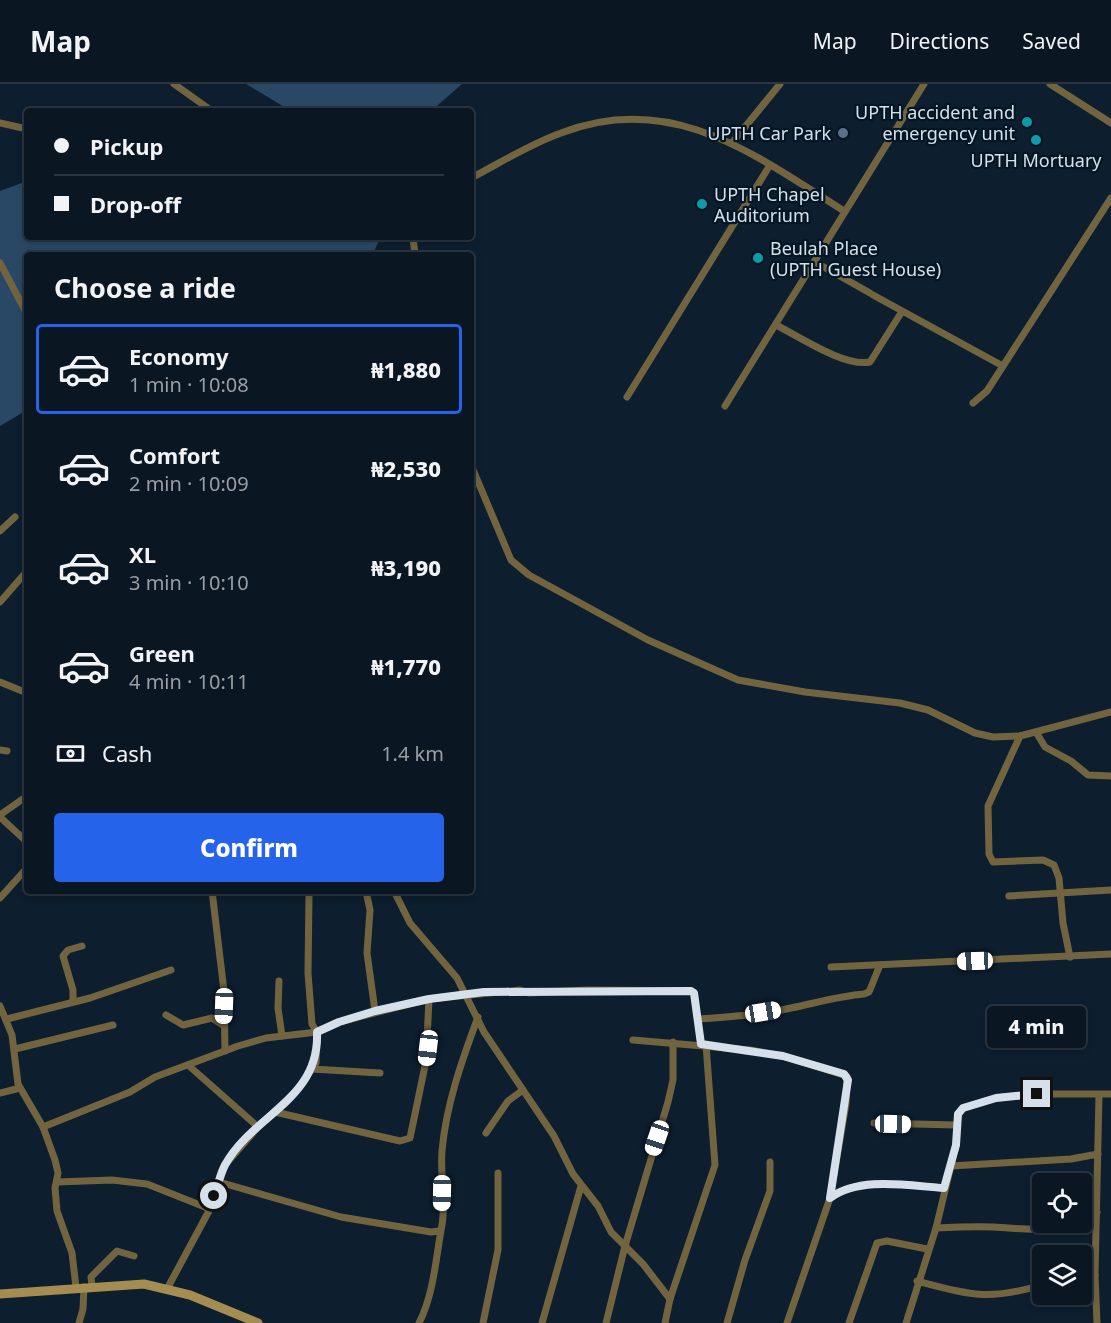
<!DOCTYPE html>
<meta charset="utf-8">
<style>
:root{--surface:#0a1622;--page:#131f2a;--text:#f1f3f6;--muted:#999fa5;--line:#2a3540;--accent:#2563eb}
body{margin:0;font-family:"Noto Sans",sans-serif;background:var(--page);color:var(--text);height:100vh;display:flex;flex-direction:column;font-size:22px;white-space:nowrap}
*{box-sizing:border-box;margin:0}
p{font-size:20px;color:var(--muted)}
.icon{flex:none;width:33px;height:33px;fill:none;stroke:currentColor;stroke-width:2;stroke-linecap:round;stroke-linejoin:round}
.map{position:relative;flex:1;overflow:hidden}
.details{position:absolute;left:24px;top:168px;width:450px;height:642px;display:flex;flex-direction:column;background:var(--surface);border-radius:6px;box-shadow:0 3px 9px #0003,0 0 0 2px var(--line)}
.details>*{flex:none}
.hud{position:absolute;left:24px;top:24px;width:450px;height:132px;border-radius:6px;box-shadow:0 3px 9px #0003,0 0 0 2px var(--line);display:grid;align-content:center;height:132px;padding:0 30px;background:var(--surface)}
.tools{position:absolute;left:1032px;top:1089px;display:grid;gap:12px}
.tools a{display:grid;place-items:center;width:60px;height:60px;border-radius:6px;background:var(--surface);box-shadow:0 3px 9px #0003,0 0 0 2px var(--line);font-size:30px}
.end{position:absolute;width:27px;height:27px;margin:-14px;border:8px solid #d5e0eb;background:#111;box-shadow:0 0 0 3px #111}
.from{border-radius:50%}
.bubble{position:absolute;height:42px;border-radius:6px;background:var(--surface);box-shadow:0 3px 9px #0003,0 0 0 2px var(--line);font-size:20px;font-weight:800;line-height:42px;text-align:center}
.car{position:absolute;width:18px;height:36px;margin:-18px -9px;border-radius:8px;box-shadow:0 0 4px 2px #0007;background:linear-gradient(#fff 24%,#345 0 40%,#fff 0 76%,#345 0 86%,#fff 0)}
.hud b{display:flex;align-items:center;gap:21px;height:57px;font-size:22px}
.hud b+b{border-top:2px solid var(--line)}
.hud i{width:15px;height:15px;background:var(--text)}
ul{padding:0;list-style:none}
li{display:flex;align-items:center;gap:18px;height:90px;margin:0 12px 9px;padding:0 18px;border:3px solid transparent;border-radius:6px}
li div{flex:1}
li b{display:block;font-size:22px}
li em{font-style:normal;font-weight:800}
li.selected{border-color:var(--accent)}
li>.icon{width:54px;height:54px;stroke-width:1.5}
h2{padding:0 30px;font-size:27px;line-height:72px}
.pay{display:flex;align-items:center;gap:15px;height:66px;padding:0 30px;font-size:22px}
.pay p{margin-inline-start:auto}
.cta{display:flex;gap:12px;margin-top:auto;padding:12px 30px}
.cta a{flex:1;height:69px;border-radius:6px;background:var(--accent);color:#fff;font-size:24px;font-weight:800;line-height:69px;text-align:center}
header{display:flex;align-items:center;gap:36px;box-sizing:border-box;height:84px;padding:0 30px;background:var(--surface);border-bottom:2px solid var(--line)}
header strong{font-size:28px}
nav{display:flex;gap:33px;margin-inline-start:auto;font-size:21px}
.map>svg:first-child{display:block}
.forest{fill:#284866}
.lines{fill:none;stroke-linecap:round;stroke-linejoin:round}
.street{stroke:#736440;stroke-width:7}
.secondary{stroke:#a58d51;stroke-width:9}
.route{stroke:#d5e0eb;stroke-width:8}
.culture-dot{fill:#0f9aa8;stroke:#041524;stroke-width:2}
.service-dot{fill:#5c6f8a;stroke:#041524;stroke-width:2}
.labels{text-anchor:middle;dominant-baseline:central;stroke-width:4.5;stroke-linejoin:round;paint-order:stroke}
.poi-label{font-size:18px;fill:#d5e0eb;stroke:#041524;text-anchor:end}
</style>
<header>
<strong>Map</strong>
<nav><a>Map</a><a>Directions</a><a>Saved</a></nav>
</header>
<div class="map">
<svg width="1111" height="1239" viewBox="0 0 1111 1239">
<rect width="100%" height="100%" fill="#0d1e2e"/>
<!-- forest -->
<g class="forest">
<polygon points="246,0 462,0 431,27 291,27"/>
<polygon points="27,97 27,153 381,153 372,171 27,171 27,326 0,342 0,107"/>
</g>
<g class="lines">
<!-- street -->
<g class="street">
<polyline points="174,0 212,27"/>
<polyline points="1050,0 1111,39"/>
<polyline points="0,39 27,45"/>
<polyline points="732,59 780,0"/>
<path d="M 471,94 C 500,79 530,60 561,49 C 672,6 755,71 844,127"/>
<polyline points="413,153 415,171"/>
<polyline points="815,178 870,209"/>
<polyline points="0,179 27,230"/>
<polyline points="873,211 1001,281"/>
<path d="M 776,241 C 800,253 844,283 870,278 L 901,229"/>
<polyline points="627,313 770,81"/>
<polyline points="973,319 987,307 1111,114"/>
<polyline points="725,322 924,0"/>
<polyline points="471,381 511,476 529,491 648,556 738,596 805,608 900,619 928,626 975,649 993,653 1020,652 1111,628"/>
<polyline points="0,447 15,433"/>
<polyline points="0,518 27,487"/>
<polyline points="0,598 27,609"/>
<polyline points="1036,648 1045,663 1071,677 1088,691 1111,692"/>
<polyline points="1020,652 988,722 989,770 993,778 1043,776 1054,781 1059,794 1063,839 1070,873"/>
<polyline points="0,666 7,667"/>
<polyline points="0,731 27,712"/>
<polyline points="0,733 27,758"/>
<polyline points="212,807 224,907 225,967"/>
<polyline points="366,807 370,826 367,869 375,927"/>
<polyline points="394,807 410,839 457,894 484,948 554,1052 573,1090 598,1122 611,1148 643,1180 670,1215"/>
<polyline points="1009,812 1111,806"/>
<polyline points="0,814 27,784"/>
<polyline points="831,883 1111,870"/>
<polyline points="279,897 278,924 282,952"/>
<polyline points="73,917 73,906 63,872 68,866 82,862"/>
<polyline points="0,922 12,951 18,1000 43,1043 55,1076 58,1089 55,1104 57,1127 72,1169 76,1203"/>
<polyline points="166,931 183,941 212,934 223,941"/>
<polyline points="7,935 90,914 171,886"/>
<path d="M 698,935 C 729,933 761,931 791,924 C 816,919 839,912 864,910 L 869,908 L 880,881"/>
<polyline points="633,956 750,966 782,972 847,992 846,1020 830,1114 787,1239"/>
<polyline points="15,965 113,941"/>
<polyline points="188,981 258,1043"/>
<polyline points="312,985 380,989"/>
<polyline points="0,1009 20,1004"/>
<polyline points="275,1028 400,1057 410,1054 426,977 429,915"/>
<polyline points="874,1039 956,1041"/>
<polyline points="43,1043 130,1008 155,993 238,962 266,954 317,948 339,938 429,915 520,906 529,909 587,906 691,907 694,909 701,960"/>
<polyline points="486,1049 508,1017 523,1006"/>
<polyline points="951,1082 1071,1075 1098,1070"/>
<polyline points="57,1098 112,1096 147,1100 210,1125"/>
<polyline points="219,1098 341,1133 431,1148 439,1147"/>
<path d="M 830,1114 C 860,1092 909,1102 944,1104"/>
<polyline points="1082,1135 1097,1128"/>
<path d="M 936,1144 C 955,1143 974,1142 993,1143 C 1021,1144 1044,1150 1071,1138"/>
<polyline points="1082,1194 1095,1191"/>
<path d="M 917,1197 C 971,1211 988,1217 1042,1201"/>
<polyline points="92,1202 91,1193 117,1167 134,1172"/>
<polyline points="167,1205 210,1125 225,1081 258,1043 298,1005 316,979 317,948 312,940 308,889 309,811"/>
<polyline points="79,1239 83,1225 84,1203"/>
<path d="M 419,1239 C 434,1210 436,1172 442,1141 C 446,1117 440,1091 442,1067 C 446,1021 462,976 478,933"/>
<polyline points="483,1239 498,1166 498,1089"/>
<polyline points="542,1239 581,1102"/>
<polyline points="606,1239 625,1162 668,1018 673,996 673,958"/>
<polyline points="665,1239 670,1215 715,1081 706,961"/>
<polyline points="727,1239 745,1176 770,1107 770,1078"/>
<polyline points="849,1239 877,1159 887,1157 927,1165"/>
<polyline points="906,1239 936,1144 956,1061 958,1030 963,1024 996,1014 1037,1010 1111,1010"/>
<polyline points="1097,1239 1095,1191 1099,1011"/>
</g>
<!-- secondary -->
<polyline class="secondary" points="0,1210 144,1200 190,1211 258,1239"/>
</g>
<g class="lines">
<!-- route -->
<path class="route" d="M 214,1112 C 218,1102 220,1090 225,1081 C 253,1030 320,1016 317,948 L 339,938 L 375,927 L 429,915 L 484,908 L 691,907 L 694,909 L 701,960 L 783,972 L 844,990 L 848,996 L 830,1114 C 860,1092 909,1102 944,1104 L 956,1061 L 958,1030 L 963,1024 L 996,1014 L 1037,1010"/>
</g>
<!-- markers -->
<g class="culture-dot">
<circle cx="1027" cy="38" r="6"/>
<circle cx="1036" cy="56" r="6"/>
<circle cx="702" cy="120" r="6"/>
<circle cx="758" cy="174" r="6"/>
</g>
<circle class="service-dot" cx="843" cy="49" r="6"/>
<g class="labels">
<!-- poi labels -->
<g class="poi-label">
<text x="1015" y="28">UPTH accident and<tspan x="1015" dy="21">emergency unit</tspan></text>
<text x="831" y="49">UPTH Car Park</text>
<text x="1036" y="76" text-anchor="middle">UPTH Mortuary</text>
<text x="714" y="110" text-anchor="start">UPTH Chapel<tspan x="714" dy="21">Auditorium</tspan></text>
<text x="770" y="164" text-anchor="start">Beulah Place<tspan x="770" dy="21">(UPTH Guest House)</tspan></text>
</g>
</g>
</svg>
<div class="tools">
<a><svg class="icon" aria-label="locate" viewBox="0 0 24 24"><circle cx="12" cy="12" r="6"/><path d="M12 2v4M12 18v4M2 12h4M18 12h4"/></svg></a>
<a><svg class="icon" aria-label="layers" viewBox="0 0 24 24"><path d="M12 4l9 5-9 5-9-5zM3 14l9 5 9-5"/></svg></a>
</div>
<i class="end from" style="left:214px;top:1112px"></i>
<i class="end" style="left:1037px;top:1010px"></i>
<div class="bubble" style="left:987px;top:922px;width:99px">4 min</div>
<i class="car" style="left:975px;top:877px;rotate:268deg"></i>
<i class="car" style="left:224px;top:922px;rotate:182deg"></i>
<i class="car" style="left:763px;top:928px;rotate:81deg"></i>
<i class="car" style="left:428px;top:964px;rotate:187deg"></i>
<i class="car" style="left:893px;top:1040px;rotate:91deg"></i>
<i class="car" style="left:657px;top:1054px;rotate:199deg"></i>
<i class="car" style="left:442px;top:1109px;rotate:181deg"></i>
<div class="hud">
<b><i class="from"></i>Pickup</b>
<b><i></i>Drop-off</b>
</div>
<section class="details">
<h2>Choose a ride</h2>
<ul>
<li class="selected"><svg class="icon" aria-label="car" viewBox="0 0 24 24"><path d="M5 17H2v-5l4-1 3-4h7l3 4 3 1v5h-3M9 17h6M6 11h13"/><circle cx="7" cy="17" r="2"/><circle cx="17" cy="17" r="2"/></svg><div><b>Economy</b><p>1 min · 10:08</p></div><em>₦1,880</em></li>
<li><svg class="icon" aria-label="car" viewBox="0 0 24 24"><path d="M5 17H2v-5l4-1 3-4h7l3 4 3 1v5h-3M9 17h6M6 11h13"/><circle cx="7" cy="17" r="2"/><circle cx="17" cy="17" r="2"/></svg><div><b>Comfort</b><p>2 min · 10:09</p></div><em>₦2,530</em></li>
<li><svg class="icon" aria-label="car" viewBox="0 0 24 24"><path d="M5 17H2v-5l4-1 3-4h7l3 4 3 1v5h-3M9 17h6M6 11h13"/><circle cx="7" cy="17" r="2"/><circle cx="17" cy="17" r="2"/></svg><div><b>XL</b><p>3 min · 10:10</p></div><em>₦3,190</em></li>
<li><svg class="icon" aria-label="car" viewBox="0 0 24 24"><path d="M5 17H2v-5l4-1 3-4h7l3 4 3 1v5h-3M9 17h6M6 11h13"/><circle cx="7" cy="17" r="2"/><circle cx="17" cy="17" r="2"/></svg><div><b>Green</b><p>4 min · 10:11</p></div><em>₦1,770</em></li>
</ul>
<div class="pay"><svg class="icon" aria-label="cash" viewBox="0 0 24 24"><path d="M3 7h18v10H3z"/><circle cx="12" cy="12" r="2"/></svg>Cash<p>1.4 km</p></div>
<div class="cta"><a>Confirm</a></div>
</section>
</div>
